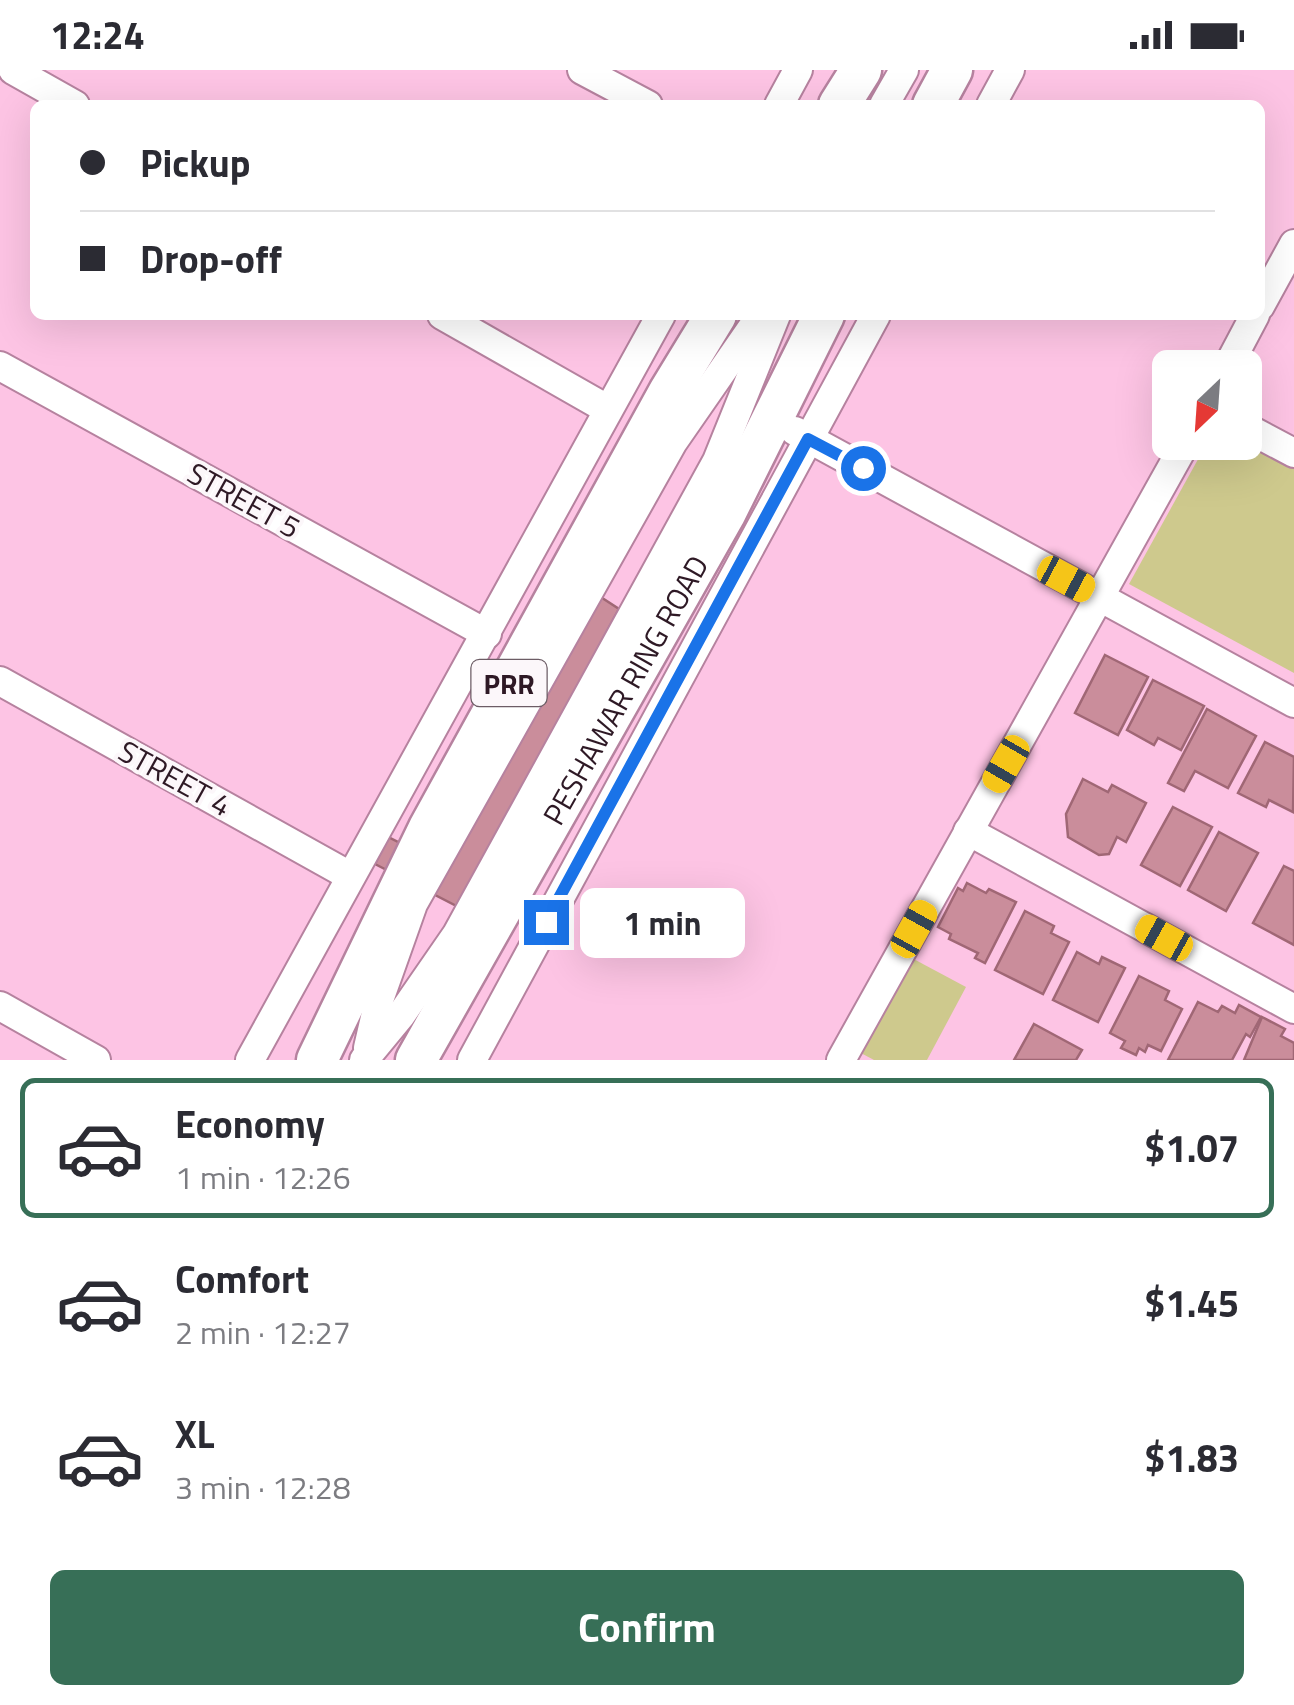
<!DOCTYPE html>
<meta charset="utf-8">
<style>
:root{--surface:#fff;--page:#f7f7f7;--text:#2b2b33;--muted:#7c7c81;--line:#e1e1e2;--accent:#376f57}
body{margin:0;font-family:"Titillium Web",sans-serif;background:var(--page);color:var(--text);height:100vh;display:flex;flex-direction:column;font-size:38px;white-space:nowrap}
*{box-sizing:border-box;margin:0}
p{font-size:32px;color:var(--muted)}
.icon{flex:none;width:55px;height:55px;fill:none;stroke:currentColor;stroke-width:2;stroke-linecap:round;stroke-linejoin:round}
.map{position:relative;height:990px;overflow:hidden}
.drawer{display:flex;flex-direction:column;background:var(--surface);flex:1}
.drawer>*{flex:none}
.guide{position:absolute;left:30px;top:30px;width:1235px;height:220px;border-radius:15px;box-shadow:0 10px 40px #0002;display:grid;align-content:center;height:220px;padding:0 50px;background:var(--surface)}
.needle{width:65px;rotate:205deg}
.controls{position:absolute;left:1152px;top:280px;display:grid;gap:20px}
.controls a{display:grid;place-items:center;width:110px;height:110px;border-radius:15px;background:var(--surface);box-shadow:0 10px 40px #0002;font-size:50px}
.end{position:absolute;width:45px;height:45px;margin:-22px;border:12px solid #1a73e8;background:#fff;box-shadow:0 0 0 5px #fff}
.from{border-radius:50%}
.bubble{position:absolute;height:70px;border-radius:15px;background:var(--surface);box-shadow:0 10px 40px #0002;font-size:32px;font-weight:700;line-height:70px;text-align:center}
.car{position:absolute;width:30px;height:60px;margin:-30px -15px;border-radius:12px;box-shadow:0 0 8px 2px #0007;background:linear-gradient(#f5c518 24%,#345 0 40%,#f5c518 0 76%,#345 0 86%,#f5c518 0)}
.guide b{display:flex;align-items:center;gap:35px;height:95px;font-size:38px}
.guide b+b{border-top:2px solid var(--line)}
.guide i{width:25px;height:25px;background:var(--text)}
ul{padding:18px 0 0;list-style:none}
li{display:flex;align-items:center;gap:30px;height:140px;margin:0 20px 15px;padding:0 30px;border:5px solid transparent;border-radius:15px}
li div{flex:1}
li b{display:block;font-size:38px}
li em{font-style:normal;font-weight:700}
li.selected{border-color:var(--accent)}
li>.icon{width:90px;height:90px;stroke-width:1.5}
.primary-button{display:flex;gap:20px;margin-top:auto;padding:20px 50px}
.primary-button a{flex:1;height:115px;border-radius:15px;background:var(--accent);color:#fff;font-size:40px;font-weight:700;line-height:115px;text-align:center}
.status{display:flex;justify-content:space-between;align-items:center;height:70px;padding:0 50px;background:var(--surface);direction:ltr}
.status svg{height:28px;fill:currentColor}
.map>svg:first-child{display:block}
.green{fill:#cec98d}
.building{fill:#ca8d9b;stroke:#a06775;stroke-width:2.5}
.lines{fill:none;stroke-linecap:round;stroke-linejoin:round}
.minor-casing{stroke:#b6829f;stroke-width:32}
.highway-casing{stroke:#b6829f;stroke-width:45}
.minor{stroke:#fff;stroke-width:28}
.highway{stroke:#fff;stroke-width:40}
.route{stroke:#1a73e8;stroke-width:12}
.labels{text-anchor:middle;dominant-baseline:central;stroke-width:8;stroke-linejoin:round;paint-order:stroke}
.shield{fill:#fcf7fa;stroke:#6c5c65;stroke-width:2.5}
.shield-label{font-size:28px;font-weight:bold;fill:#2e1925}
.street-label{font-size:30px;fill:#2e1925;stroke:#fcf7fa}
</style>
<div class="status"><b>12:24</b><svg viewBox="0 0 49 12"><path d="M0 12V9h3v3zM5 12V6h3v6zM10 12V3h3v9zM15 12V0h3v12zM26 1h20v11H26zM47 4h2v5h-2z"/></svg></div>
<div class="map">
<svg width="1294" height="990" viewBox="0 0 1294 990">
<rect width="100%" height="100%" fill="#fdc4e4"/>
<!-- green -->
<g class="green">
<polygon points="1245,372 1294,393 1294,603 1129,514 1207,373"/>
<polygon points="908,886 966,917 927,990 874,990 857,981"/>
</g>
<!-- building -->
<g class="building">
<polygon points="593,522 619,539 473,810 507,862 375,794 388,767 446,796"/>
<polygon points="1105,585 1148,607 1118,665 1075,643"/>
<polygon points="1153,610 1204,636 1181,680 1158,668 1154,675 1127,660"/>
<polygon points="1207,639 1256,666 1228,718 1195,701 1184,721 1168,713"/>
<polygon points="1265,672 1294,687 1293,742 1269,730 1266,737 1238,723"/>
<polygon points="1083,709 1108,722 1112,715 1146,733 1126,772 1117,767 1109,784 1099,785 1068,767 1066,744"/>
<polygon points="1173,737 1212,757 1180,816 1141,795"/>
<polygon points="1219,762 1258,783 1226,841 1188,820"/>
<polygon points="1284,796 1294,801 1294,875 1253,853"/>
<polygon points="967,813 986,823 989,819 1016,832 985,893 975,888 978,883 949,869 951,864 938,857 958,818 963,821"/>
<polygon points="1025,841 1054,856 1051,863 1069,872 1043,924 995,900"/>
<polygon points="1077,882 1099,894 1102,887 1125,898 1098,952 1053,930"/>
<polygon points="1139,906 1169,921 1165,930 1182,939 1161,981 1148,975 1145,982 1139,978 1136,985 1121,978 1125,971 1110,963"/>
<polygon points="1198,932 1218,942 1222,936 1235,943 1239,935 1261,947 1250,967 1246,964 1232,990 1168,990"/>
<polygon points="1262,947 1285,959 1281,966 1294,973 1294,990 1244,990"/>
<polygon points="1034,954 1082,980 1076,990 1014,990"/>
</g>
<g class="lines">
<defs>
<g id="minor">
<polyline points="13,0 75,35"/>
<polyline points="582,0 648,35"/>
<polyline points="779,35 798,0"/>
<polyline points="884,35 904,0"/>
<polyline points="991,35 1010,0"/>
<polyline points="1260,236 1294,174"/>
<polyline points="442,245 607,339"/>
<polyline points="0,296 487,564"/>
<polyline points="1227,298 1255,245"/>
<polyline points="1245,357 1294,383"/>
<polyline points="795,361 1294,633"/>
<polyline points="0,611 350,806"/>
<polyline points="968,761 1294,939"/>
<polyline points="0,936 96,990"/>
<polyline points="368,978 379,930 413,834 673,372 761,245"/>
<polyline points="250,990 661,245"/>
<polyline points="364,990 401,945 457,864 717,391 776,245"/>
<polyline points="472,990 876,245"/>
<polyline points="841,990 1186,372"/>
</g>
<g id="highway">
<polyline points="839,35 861,0"/>
<polyline points="933,35 952,0"/>
<polyline points="317,990 429,758 669,322 716,245"/>
<path id="s1" d="M 416,990 L 725,444 L 824,245"/>
</g>
</defs>
<!-- minor casing -->
<use href="#minor" class="minor-casing"/>
<!-- highway casing -->
<use href="#highway" class="highway-casing"/>
<!-- minor -->
<use href="#minor" class="minor"/>
<!-- highway -->
<use href="#highway" class="highway"/>
</g>
<g class="lines">
<!-- route -->
<polyline class="route" points="546,852 808,369 863,398"/>
</g>
<g class="labels">
<!-- shield labels -->
<rect class="shield" x="471.5" y="590" width="75" height="46" rx="8"/>
<g class="shield-label">
<text x="509" y="613">PRR</text>
</g>
<!-- street labels -->
<g class="street-label">
<text transform="translate(244 430) rotate(29)">STREET 5</text>
<text stroke="none"><textPath href="#s1" startOffset="425">PESHAWAR RING ROAD</textPath></text>
<text transform="translate(175 708) rotate(29)">STREET 4</text>
</g>
</g>
</svg>
<div class="controls">
<a><svg class="needle" viewBox="-14 -14 28 28"><path d="M0-13l5 13h-10z" fill="#e53935"/><path d="M0 13l5-13h-10z" fill="#7c7c81"/></svg></a>
</div>
<i class="end from" style="left:863px;top:398px"></i>
<i class="end" style="left:546px;top:852px"></i>
<div class="bubble" style="left:580px;top:818px;width:165px">1 min</div>
<i class="car" style="left:1066px;top:509px;rotate:118deg"></i>
<i class="car" style="left:1006px;top:694px;rotate:210deg"></i>
<i class="car" style="left:914px;top:859px;rotate:29deg"></i>
<i class="car" style="left:1164px;top:868px;rotate:299deg"></i>
<div class="guide">
<b><i class="from"></i>Pickup</b>
<b><i></i>Drop-off</b>
</div>
</div>
<section class="drawer">
<ul>
<li class="selected"><svg class="icon" aria-label="car" viewBox="0 0 24 24"><path d="M5 17H2v-5l4-1 3-4h7l3 4 3 1v5h-3M9 17h6M6 11h13"/><circle cx="7" cy="17" r="2"/><circle cx="17" cy="17" r="2"/></svg><div><b>Economy</b><p>1 min · 12:26</p></div><em>$1.07</em></li>
<li><svg class="icon" aria-label="car" viewBox="0 0 24 24"><path d="M5 17H2v-5l4-1 3-4h7l3 4 3 1v5h-3M9 17h6M6 11h13"/><circle cx="7" cy="17" r="2"/><circle cx="17" cy="17" r="2"/></svg><div><b>Comfort</b><p>2 min · 12:27</p></div><em>$1.45</em></li>
<li><svg class="icon" aria-label="car" viewBox="0 0 24 24"><path d="M5 17H2v-5l4-1 3-4h7l3 4 3 1v5h-3M9 17h6M6 11h13"/><circle cx="7" cy="17" r="2"/><circle cx="17" cy="17" r="2"/></svg><div><b>XL</b><p>3 min · 12:28</p></div><em>$1.83</em></li>
</ul>
<div class="primary-button"><a>Confirm</a></div>
</section>
